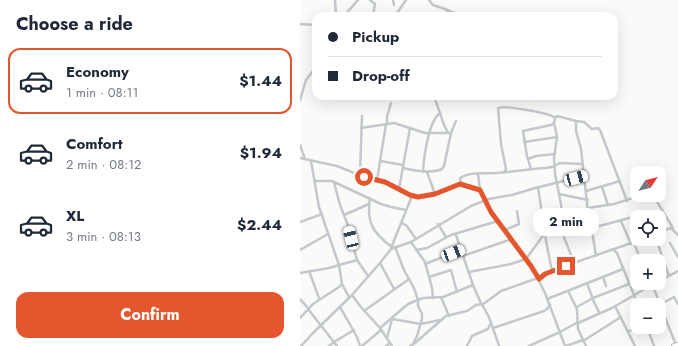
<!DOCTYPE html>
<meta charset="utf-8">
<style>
:root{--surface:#fff;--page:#f2f2f3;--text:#1f2937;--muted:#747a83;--line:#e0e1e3;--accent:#e4572e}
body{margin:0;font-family:Jost,sans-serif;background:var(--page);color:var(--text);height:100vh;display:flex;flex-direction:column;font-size:15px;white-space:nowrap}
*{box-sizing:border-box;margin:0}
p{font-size:13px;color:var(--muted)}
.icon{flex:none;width:22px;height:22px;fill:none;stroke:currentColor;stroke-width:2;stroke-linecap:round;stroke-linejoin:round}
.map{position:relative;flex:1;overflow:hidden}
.sheet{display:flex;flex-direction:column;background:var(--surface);width:300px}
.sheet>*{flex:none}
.hud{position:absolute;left:12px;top:12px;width:306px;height:88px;border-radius:12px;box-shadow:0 4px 16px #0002;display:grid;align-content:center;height:88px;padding:0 16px;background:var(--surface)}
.needle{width:26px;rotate:54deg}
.buttons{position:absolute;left:330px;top:166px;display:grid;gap:8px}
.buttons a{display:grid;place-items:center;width:36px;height:36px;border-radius:8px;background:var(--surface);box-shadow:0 4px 16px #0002;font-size:20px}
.end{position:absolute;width:18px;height:18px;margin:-9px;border:5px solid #e4572e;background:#fff;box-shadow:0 0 0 2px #fff}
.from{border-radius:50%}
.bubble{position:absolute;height:28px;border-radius:12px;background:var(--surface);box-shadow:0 4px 16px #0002;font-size:13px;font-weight:700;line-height:28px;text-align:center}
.car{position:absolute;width:12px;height:24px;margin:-12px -6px;border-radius:5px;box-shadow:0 0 3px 1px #0007;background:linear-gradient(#fff 24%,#345 0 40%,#fff 0 76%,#345 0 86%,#fff 0)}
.hud b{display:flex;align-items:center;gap:14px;height:38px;font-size:15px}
.hud b+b{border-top:1px solid var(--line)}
.hud i{width:10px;height:10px;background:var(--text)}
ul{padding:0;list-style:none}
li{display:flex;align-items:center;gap:12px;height:66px;margin:0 8px 6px;padding:0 8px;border:2px solid transparent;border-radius:12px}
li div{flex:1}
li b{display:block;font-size:15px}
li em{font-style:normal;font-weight:700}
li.active{border-color:var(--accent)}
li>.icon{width:36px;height:36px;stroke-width:1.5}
h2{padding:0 16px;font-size:18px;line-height:48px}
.button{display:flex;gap:8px;margin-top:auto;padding:8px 16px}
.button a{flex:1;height:46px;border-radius:12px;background:var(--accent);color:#fff;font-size:16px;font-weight:700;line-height:46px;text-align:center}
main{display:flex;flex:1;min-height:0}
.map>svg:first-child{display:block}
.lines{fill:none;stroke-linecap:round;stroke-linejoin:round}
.highway-casing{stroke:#b4b9bd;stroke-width:6}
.minor{stroke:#c3c8cc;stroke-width:2.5}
.highway{stroke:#fff;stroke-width:4}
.route{stroke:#e4572e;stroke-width:5}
</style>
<main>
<section class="sheet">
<h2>Choose a ride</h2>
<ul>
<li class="active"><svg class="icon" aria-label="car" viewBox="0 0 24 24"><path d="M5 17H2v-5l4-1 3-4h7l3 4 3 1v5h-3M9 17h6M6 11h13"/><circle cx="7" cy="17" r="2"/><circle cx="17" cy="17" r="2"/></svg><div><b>Economy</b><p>1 min · 08:11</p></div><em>$1.44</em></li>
<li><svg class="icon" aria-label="car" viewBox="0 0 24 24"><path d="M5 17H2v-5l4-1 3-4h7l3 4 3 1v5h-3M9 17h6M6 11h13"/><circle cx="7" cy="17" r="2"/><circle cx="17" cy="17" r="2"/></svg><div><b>Comfort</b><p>2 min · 08:12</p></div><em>$1.94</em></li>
<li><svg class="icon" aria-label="car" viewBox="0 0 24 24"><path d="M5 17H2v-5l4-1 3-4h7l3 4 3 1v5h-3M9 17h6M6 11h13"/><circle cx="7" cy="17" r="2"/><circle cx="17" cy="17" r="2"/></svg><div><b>XL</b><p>3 min · 08:13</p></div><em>$2.44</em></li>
</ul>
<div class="button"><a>Confirm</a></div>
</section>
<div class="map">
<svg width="378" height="346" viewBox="0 0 378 346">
<rect width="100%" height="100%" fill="#fafaf8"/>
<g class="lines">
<defs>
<polyline id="highway" points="374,346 378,345"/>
</defs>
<!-- highway casing -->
<use href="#highway" class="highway-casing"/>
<!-- minor -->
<g class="minor">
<polyline points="35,0 36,16"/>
<polyline points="70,0 75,4 73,16"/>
<polyline points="93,0 94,5"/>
<polyline points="129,0 133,5 145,9 161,16"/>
<polyline points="44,16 58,0"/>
<polyline points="95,16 106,0"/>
<polyline points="146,16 148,10"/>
<polyline points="0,24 16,25"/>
<polyline points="134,96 144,125 148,133"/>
<polyline points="0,100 6,80 16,67"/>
<path d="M 276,121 L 276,131 L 281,149 L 289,221 C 293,232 294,244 296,256"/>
<polyline points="254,123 257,137 254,158 255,174 261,204 264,237 274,263"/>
<polyline points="87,124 87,117 91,103"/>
<polyline points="61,128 94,123 125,133 151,133"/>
<polyline points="224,142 257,137"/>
<polyline points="0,145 5,159"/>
<polyline points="0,158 37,166 64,177 85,182 115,197 132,195 160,184 180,190 191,212 234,271 245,293 265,346"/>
<polyline points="228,159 236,156 255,154"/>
<polyline points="11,161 19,207 39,265 42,284 49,297"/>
<polyline points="80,161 103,165"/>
<path d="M 103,168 C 115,171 130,174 142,169 L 144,166 L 151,133 L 156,121"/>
<polyline points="231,169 227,156 223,131 251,125 254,123 255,118 257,116 276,121 284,122 292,129 298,128 300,130 327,201"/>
<path d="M 123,172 C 124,157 128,122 140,113"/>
<polyline points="127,172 135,194"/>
<path d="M 204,172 L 206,169 L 201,144 L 198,108 C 204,105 251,113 255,118"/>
<polyline points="178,174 180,190"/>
<polyline points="60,175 62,116"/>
<polyline points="77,180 86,124"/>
<polyline points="15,181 32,181 81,204 91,207 106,210"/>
<polyline points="34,182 40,205 47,223 57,260 68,276"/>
<path d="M 161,184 L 160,178 C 170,171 186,174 197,173 C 213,172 229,169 245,168 L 252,167 L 260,163 L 282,164"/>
<polyline points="238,187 246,241 252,271"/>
<polyline points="302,187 308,205"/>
<polyline points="99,189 110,128"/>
<polyline points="286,191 320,181"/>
<polyline points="259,194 288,200"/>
<polyline points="353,195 373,228"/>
<path d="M 70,198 C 66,223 73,233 92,247"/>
<polyline points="288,208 314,204 342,195"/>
<polyline points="44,215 69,204"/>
<polyline points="321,221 331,244"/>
<polyline points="0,222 22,214"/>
<polyline points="101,223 106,225 116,239"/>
<polyline points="138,224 146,237"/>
<polyline points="264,228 290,224"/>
<polyline points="292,228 333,217 335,220 337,225"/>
<polyline points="205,230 219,224 217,211"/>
<polyline points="359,232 371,228 378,235"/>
<polyline points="156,235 173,285 180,301 189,317 199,346"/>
<polyline points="356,239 369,276"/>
<polyline points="111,242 125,262 132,288 133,298"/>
<polyline points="334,243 341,261"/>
<polyline points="370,243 378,257"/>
<polyline points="95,247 104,270 114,288 118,300 118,306 122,314 122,319 117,336 112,346"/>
<polyline points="91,248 112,196"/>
<polyline points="0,250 28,234"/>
<polyline points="116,250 127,248 151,235 198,221"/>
<polyline points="314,250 317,253 338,305"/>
<polyline points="163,256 212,239"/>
<polyline points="80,263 94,289"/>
<polyline points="125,264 161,250"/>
<polyline points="9,271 19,298"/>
<polyline points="169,272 211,264 226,259 245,233"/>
<polyline points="0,273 29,268 57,260"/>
<polyline points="129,277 151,270 157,292"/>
<polyline points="303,277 306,286"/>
<polyline points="239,279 245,274 256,269 343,239"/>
<polyline points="359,281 378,271"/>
<polyline points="287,283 294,302 299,312"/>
<polyline points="352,284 376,345"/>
<polyline points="268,291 277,309 278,329 286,346"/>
<polyline points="52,295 60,306 80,328 92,346"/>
<polyline points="141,297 149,316"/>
<polyline points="0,299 8,308"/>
<polyline points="247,299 323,269"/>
<polyline points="361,304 374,297 378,304"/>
<polyline points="182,305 201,291 238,278"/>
<polyline points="315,306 335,346"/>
<polyline points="40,307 57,337 60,346"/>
<polyline points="277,307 293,298 329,284"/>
<polyline points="8,309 37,346"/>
<polyline points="64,311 109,279"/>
<polyline points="0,318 13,304 39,287 42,284"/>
<polyline points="92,319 121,324 140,320"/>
<polyline points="278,323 312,308 355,283"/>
<polyline points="347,327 354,346"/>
<polyline points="80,328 108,304 123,298 143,297 173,285"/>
<polyline points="193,328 244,311 247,309 250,305"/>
<polyline points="329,331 341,327"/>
<polyline points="260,332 278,322"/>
<polyline points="87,338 92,319"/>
<polyline points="283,341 321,317"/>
<polyline points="34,342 54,330"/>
<polyline points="1,346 12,334 52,295 80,263 91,249 111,242 171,206 189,199 212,195 235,188 284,176"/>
<polyline points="29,346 34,342"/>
<polyline points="62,346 81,330"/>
<polyline points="86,346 90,343"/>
<polyline points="110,346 115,343 146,316 167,311 176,305 182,304"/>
<polyline points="167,346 172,336 188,329 191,323"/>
<polyline points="229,346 260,332"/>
<polyline points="266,346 283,340"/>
</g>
<!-- highway -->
<use href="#highway" class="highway"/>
</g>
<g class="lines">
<!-- route -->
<polyline class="route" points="64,177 85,182 110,195 118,197 135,194 160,184 180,190 191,212 231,266 239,279 245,274 266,266"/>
</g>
</svg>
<div class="buttons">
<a><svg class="needle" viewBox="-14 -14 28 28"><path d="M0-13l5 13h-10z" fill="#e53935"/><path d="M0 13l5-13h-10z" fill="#747a83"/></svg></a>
<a><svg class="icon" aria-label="locate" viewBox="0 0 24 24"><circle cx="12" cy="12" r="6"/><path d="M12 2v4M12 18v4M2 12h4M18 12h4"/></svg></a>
<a>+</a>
<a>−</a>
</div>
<i class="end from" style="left:64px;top:177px"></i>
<i class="end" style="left:266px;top:266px"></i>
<div class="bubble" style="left:233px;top:208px;width:66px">2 min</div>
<i class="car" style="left:276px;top:178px;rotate:75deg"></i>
<i class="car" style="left:51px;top:238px;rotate:346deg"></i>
<i class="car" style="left:153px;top:253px;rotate:69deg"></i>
<div class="hud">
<b><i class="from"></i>Pickup</b>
<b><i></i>Drop-off</b>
</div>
</div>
</main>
